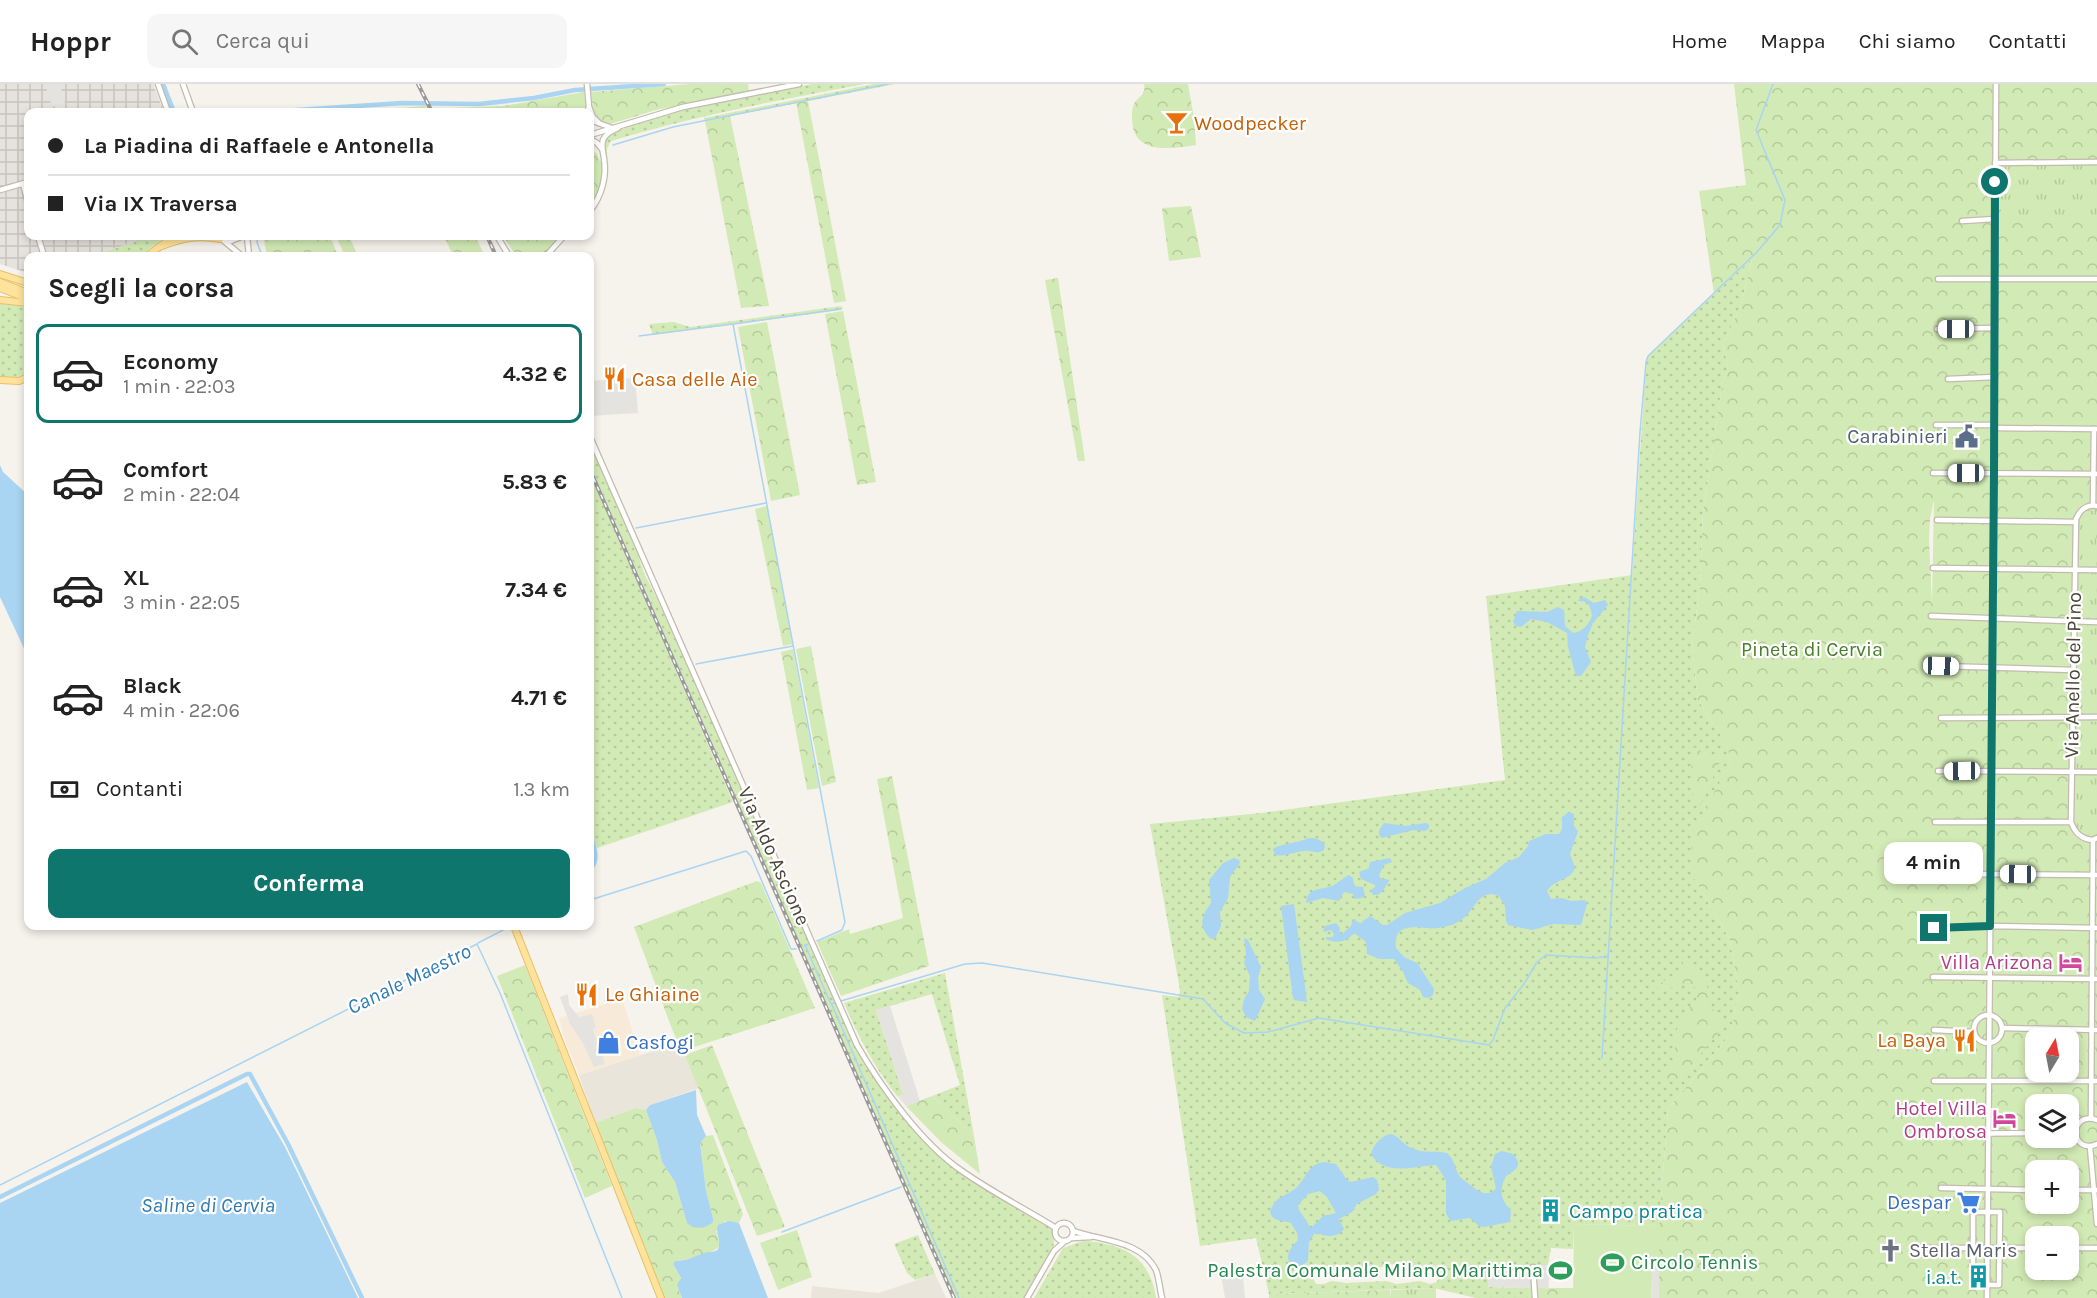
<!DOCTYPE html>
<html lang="it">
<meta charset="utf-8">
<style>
:root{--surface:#fff;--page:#f6f6f6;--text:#222;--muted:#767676;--line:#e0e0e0;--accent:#0f766e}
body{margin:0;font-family:Karla,sans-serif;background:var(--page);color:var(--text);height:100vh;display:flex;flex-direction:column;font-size:22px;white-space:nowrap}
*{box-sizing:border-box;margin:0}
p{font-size:20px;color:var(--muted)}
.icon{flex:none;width:33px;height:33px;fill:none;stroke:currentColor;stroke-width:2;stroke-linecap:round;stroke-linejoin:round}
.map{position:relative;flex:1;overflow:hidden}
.drawer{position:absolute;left:24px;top:168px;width:570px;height:678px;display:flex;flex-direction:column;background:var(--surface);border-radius:12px;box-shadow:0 3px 9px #0003}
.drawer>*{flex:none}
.hud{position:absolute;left:24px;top:24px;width:570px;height:132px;border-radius:12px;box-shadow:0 3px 9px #0003;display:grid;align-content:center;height:132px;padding:0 24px;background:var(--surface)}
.needle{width:39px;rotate:10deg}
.buttons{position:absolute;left:2025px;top:944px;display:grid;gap:12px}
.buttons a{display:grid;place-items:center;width:54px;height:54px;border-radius:12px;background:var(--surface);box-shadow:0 3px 9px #0003;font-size:30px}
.end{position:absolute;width:27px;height:27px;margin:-14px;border:8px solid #0f766e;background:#fff;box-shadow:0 0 0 3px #fff}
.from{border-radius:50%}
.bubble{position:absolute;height:42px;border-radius:12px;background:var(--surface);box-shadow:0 3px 9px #0003;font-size:20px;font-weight:700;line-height:42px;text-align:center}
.car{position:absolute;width:18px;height:36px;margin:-18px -9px;border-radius:8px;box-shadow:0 0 4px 2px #0007;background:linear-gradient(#fff 24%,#345 0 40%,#fff 0 76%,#345 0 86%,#fff 0)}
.hud b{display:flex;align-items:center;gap:21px;height:57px;font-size:22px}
.hud b+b{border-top:2px solid var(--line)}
.hud i{width:15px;height:15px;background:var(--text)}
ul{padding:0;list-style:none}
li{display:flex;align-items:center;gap:18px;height:99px;margin:0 12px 9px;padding:0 12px;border:3px solid transparent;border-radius:12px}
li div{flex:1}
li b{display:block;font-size:22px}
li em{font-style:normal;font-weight:700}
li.selected{border-color:var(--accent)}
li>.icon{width:54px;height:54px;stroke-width:1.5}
h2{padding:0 24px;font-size:27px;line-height:72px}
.pay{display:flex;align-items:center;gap:15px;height:66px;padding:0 24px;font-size:22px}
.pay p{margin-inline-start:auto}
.cta{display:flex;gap:12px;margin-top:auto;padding:12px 24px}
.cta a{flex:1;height:69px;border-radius:12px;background:var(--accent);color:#fff;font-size:24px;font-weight:700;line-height:69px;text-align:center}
header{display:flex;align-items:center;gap:36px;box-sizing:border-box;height:84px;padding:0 30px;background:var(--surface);border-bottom:2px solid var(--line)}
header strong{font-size:28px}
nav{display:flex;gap:33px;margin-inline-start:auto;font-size:21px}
.search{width:420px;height:54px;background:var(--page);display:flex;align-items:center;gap:15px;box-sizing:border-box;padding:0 21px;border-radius:12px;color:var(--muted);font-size:22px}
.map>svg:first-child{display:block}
.residential{fill:#eae5da}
.commercial{fill:#f7ead8}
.industrial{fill:url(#industrial-grid)}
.grass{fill:url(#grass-dots);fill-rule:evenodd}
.forest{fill:url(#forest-crowns);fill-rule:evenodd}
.park{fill:url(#park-tufts)}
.pitch{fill:#d2eab5}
.parking{fill:#e5e3e0}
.water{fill:#a9d4f2;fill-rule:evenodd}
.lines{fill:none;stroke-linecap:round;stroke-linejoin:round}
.stream{stroke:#a9d4f2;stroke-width:1.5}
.canal{stroke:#a9d4f2;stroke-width:4.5}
.minor-casing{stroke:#c2bbae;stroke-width:7}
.major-casing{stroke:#e6c16a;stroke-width:8}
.minor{stroke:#fff;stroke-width:4.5}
.major{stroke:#ffe39c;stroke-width:6}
.rail-casing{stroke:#9a9a9a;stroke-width:4}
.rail{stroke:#fff;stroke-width:1.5;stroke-dasharray:4.5;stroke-linecap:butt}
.route{stroke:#0f766e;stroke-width:8}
.labels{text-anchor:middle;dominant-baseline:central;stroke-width:4.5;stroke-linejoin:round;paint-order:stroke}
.food-label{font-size:20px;fill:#c56008;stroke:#fff;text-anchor:start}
.service-label{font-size:20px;fill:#4e5e75;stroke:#fff;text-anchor:end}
.park-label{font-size:20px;fill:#4a7f2a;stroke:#fff}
.street-label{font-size:20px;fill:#4b4439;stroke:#fff}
.hotel-label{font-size:20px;fill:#b23c85;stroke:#fff;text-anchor:end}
.shop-label{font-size:20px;fill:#366cbe;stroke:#fff;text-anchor:start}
.culture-label{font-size:20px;fill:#0d838f;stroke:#fff;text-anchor:start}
.worship-label{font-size:20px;fill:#5b616d;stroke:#fff;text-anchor:start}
.leisure-label{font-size:20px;fill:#27864d;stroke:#fff;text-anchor:start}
.water-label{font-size:21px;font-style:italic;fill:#2e7ab2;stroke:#fff}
</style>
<header>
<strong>Hoppr</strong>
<div class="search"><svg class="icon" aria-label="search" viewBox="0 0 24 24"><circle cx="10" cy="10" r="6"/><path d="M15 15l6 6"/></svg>Cerca qui</div>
<nav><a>Home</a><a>Mappa</a><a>Chi siamo</a><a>Contatti</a></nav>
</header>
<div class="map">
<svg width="2097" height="1214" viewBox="0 0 2097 1214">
<defs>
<pattern id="industrial-grid" width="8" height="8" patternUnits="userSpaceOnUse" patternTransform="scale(1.5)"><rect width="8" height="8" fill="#e6e2dd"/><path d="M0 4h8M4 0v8" fill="none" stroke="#c7c3be"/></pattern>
<pattern id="grass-dots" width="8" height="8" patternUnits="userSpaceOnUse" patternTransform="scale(1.5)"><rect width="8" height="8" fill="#d2eab5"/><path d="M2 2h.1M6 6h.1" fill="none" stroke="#b6ca9c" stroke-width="1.8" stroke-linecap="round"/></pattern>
<pattern id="forest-crowns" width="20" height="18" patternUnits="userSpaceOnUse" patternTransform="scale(1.5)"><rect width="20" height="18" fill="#d2eab5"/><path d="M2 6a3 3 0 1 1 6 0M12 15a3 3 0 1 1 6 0" fill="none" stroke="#b6ca9c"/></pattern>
<pattern id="park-tufts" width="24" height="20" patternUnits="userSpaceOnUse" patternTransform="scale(1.5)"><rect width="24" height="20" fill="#d2eab5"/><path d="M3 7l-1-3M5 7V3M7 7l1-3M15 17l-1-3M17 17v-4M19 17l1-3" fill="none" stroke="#b6ca9c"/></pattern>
</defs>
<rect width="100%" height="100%" fill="#f6f3ec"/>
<!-- residential -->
<g class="residential">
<polygon points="678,959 688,976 699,1004 650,1021 646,1026 636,1024 595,1039 579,991"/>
<polygon points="935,1190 946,1214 811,1214 812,1202 879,1209"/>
</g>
<!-- commercial -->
<polygon class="commercial" points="622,915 640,971 579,991 566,959 559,934"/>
<!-- industrial -->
<polygon class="industrial" points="0,0 153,0 164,28 28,28 28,152 153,152 91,172 28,172 28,189 0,180"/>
<!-- grass -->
<g class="grass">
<path d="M 812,0 L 865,0 C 779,16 694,32 611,57 L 607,65 L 607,74 L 604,60 L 607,52 L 637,39 L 680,27 Z"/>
<polygon points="874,0 896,0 705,37 704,34"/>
<polygon points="153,152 166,152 140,172 91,172"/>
<path d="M 1752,174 L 1741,221 L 1723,261 L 1728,283 L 1722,301 L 1703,428 L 1700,501 L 1692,563 L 1698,616 L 1721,651 L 1728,665 L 1730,679 L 1694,794 L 1730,856 L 1739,909 L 1730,951 L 1668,1025 L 1659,1142 L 1574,1140 L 1573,1165 L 1551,1164 L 1548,1181 L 1488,1182 L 1488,1203 L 1531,1204 L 1533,1214 L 1476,1214 L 1433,1204 L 1269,1210 L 1256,1154 L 1200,1162 L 1162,911 L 1179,913 L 1180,906 L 1150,740 L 1261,729 L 1505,696 L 1486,512 L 1632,491 L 1646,278 L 1648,272 ZM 1399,1179 L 1420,1186 L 1433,1186 L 1439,1192 L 1437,1198 L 1430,1200 L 1420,1197 L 1396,1200 L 1386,1197 L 1346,1199 L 1332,1197 L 1324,1200 L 1316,1200 L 1310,1188 L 1310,1183 L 1315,1180 L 1328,1183 L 1333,1191 L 1338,1192 L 1348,1182 L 1364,1187 Z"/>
<polygon points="7,219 28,224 28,289 14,294 0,292 0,220"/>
<polygon points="841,222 843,224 841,226 653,251 649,240 674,238 690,243"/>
<path d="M 590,360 L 638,470 L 644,489 L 662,525 L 778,787 L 796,834 L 804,847 C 845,941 876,1025 962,1089 C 989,1109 1018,1125 1048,1141 C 1054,1146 1055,1157 1053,1164 L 1024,1214 L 956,1214 L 590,381 Z"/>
<polygon points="590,390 733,718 597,764 590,743"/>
<path d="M 945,889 L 974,1052 L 932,1012 L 960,1001 L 932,910 L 876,926 L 903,1010 L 898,1013 C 875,985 858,952 844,919 Z"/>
<polygon points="918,1151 935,1190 915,1196 907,1189 894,1160"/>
<path d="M 1083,1157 C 1122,1159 1150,1172 1156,1214 L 1034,1214 L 1063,1164 Z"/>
</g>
<!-- forest -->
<g class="forest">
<polygon points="690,0 748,0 749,8 656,26 607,41 594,32 591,8"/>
<path d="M 1144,0 L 1188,0 L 1194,34 L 1196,61 C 1175,64 1140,71 1133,44 C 1132,37 1131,26 1134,20 C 1139,11 1146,12 1144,0 Z"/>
<path d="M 1734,0 L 2097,0 L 2097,1214 L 1659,1214 L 1659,1142 L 1668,1025 L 1730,951 L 1739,909 L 1730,856 L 1694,794 L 1691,752 L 1730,679 L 1728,665 L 1721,651 L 1698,616 L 1692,563 L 1700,501 L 1703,428 L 1722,301 L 1728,283 L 1723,261 L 1741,221 L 1752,175 L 1714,210 L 1699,107 L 1746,101 ZM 1934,416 L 1932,521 L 1932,522 L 1929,455 L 1930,435 ZM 2036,954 L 2068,954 L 2068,987 L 2036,987 ZM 2036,1020 L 2068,1020 L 2068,1053 L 2036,1053 ZM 2036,1086 L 2068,1086 L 2068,1119 L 2036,1119 ZM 2036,1152 L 2068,1152 L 2068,1185 L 2036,1185 Z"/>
<polygon points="584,8 586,28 449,28 448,24 503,22"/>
<polygon points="808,17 846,217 834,219 796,18"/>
<polygon points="426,22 429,28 363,27"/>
<polygon points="730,32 769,221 769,222 741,224 705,37"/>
<path d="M 590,65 L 597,70 L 600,77 L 602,76 C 604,95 600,109 590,124 Z"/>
<polygon points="1191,122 1201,173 1169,177 1162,124"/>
<polygon points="294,152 330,152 338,172 267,172 264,156"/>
<polygon points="336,152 349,152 358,172 345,172"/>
<polygon points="444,152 475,152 485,172 453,172"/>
<polygon points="503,152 561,152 543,172 516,172"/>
<polygon points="1058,194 1085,377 1078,377 1045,196"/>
<polygon points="843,227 876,398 857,401 825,230"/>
<polygon points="767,238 800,411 771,417 738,243"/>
<polygon points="767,422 793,560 783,562 755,425"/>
<polygon points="811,562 836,698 822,702 796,565"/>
<polygon points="793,565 819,704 807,706 781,568"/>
<path d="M 1695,663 L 1709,673 L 1723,671 L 1701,720 L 1697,722 C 1688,710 1691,678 1695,663 Z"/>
<polygon points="892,692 929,882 841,912 817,858 849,845 850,850 903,834 877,695"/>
<polygon points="757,797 761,799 815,924 682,967 672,945 634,843"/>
<polygon points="1683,873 1690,875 1707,902 1710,921 1723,943 1681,994 1665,999 1662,993 1673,981 1677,945 1681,931 1696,918 1697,907 1693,901 1681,899 1662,908 1657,902 1683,884"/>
<polygon points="525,881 612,1102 585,1114 497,892"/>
<polygon points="712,961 785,1143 757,1152 685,971"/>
<polygon points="932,1012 974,1052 980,1090 941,1058 906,1022"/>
<path d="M 636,1024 L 646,1026 L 657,1056 L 662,1078 L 675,1098 L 687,1139 L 713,1134 L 706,1107 L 700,1059 L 706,1052 L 713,1051 L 743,1130 L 739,1139 L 725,1137 L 716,1147 C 717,1152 720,1157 719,1162 C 718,1168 683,1177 675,1177 L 673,1180 C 675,1186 681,1191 681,1197 L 677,1201 L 682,1214 L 664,1214 L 595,1039 Z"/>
<polygon points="797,1146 812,1193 778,1206 760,1159"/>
<rect x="1537" y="1204" width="36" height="10"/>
<polygon points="1390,1206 1391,1214 1269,1214 1269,1210"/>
</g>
<!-- park -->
<g class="park">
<polygon points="2001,81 2097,81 2097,138 2001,135"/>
<polygon points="2096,425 2097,534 2077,533 2079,437 2085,428"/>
<polygon points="2076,540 2097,540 2097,630 2077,629"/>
<polygon points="2076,637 2097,638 2097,685 2075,684"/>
<path d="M 2073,690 L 2097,691 L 2097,750 L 2085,751 C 2066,738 2073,710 2073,690 Z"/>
<polygon points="1433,1204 1436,1204 1436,1214 1391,1214 1391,1206"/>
</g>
<!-- pitch -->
<g class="pitch">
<rect x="1909" y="1110" width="20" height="28"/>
<polygon points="1574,1140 1659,1142 1659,1175 1653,1175 1651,1214 1573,1214"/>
</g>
<!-- parking -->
<g class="parking">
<polygon points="45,0 60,0 65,20 52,23"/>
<polygon points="635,294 638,329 590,332 590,297"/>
<polygon points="568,910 569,921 579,933 592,930 596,944 593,945 594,949 605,980 594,983 583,959 570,940 560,913"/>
<polygon points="890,922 920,1017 906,1022 898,1013 903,1010 876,926"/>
<polygon points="1653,1175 1659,1175 1659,1214 1651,1214"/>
<polygon points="1531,1181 1531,1204 1488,1203 1488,1182"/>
<polygon points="1536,1181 1548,1181 1549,1205 1537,1204"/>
<polygon points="1242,1182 1245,1214 1225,1214 1220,1185"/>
</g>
<!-- water -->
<g class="water">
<polygon points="0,381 3,388 28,411 28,573 0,513"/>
<path d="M 1584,513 L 1594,519 L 1605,516 L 1608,521 L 1593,539 L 1588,551 L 1585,563 L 1591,578 L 1581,592 L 1576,592 L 1568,563 L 1567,549 L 1547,538 L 1531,535 L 1521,543 L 1516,542 L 1513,538 L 1517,527 L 1547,528 L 1558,523 L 1564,526 L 1565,542 L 1573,549 C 1583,548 1589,540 1592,532 C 1591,522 1588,516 1578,517 L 1580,514 Z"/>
<path d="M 1569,728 L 1574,730 L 1574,742 L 1578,747 L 1570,770 L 1575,784 C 1570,797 1554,795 1547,807 L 1551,815 L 1562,814 L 1571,817 L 1585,816 L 1587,820 L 1581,841 L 1553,840 L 1532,846 L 1508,841 L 1506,837 L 1505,822 L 1499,812 C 1476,803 1476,830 1456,839 C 1449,843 1435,845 1428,844 C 1412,843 1393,840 1396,864 L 1404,873 L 1417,879 L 1434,905 L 1433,911 L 1429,914 L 1423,913 L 1420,906 L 1408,899 L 1403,888 L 1394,875 L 1380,875 L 1367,870 L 1366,858 L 1354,849 C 1347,858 1336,860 1326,855 L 1326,853 L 1333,853 L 1334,850 L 1331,846 L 1323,848 L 1325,842 L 1336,839 L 1340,844 L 1339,849 L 1342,850 L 1351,842 L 1353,835 L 1355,835 L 1357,838 L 1361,839 L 1370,832 L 1383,841 L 1387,841 L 1405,829 L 1440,819 L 1465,804 L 1486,795 L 1505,779 L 1519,773 L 1528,762 L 1529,757 L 1546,750 L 1559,750 L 1562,745 L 1562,733 Z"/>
<polygon points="1384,739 1406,742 1426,739 1429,741 1429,744 1425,747 1413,746 1382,754 1379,751 1379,746"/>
<path d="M 590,743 C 594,758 605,776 590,788 Z"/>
<path d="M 1309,754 C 1316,754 1322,755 1325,762 L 1324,766 C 1317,771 1313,766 1305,767 C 1294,767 1288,773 1275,771 L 1273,765 C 1279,760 1298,759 1309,754 Z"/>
<path d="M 1234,774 L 1239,776 L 1240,779 L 1230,793 L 1228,814 L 1220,828 L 1221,842 L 1215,854 L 1211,855 C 1198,843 1201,832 1211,819 L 1209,796 L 1223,779 Z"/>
<path d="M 1390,774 L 1392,778 L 1384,781 L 1379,791 L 1380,794 L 1390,796 C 1384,802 1384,812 1373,811 L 1371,806 L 1375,803 L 1375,801 L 1361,795 L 1359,788 L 1369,784 L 1370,778 Z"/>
<path d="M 1349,791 L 1353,794 L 1354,802 L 1363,803 L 1365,811 L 1362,814 L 1354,815 L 1353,810 L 1344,808 L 1339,817 L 1323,814 L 1306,819 C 1307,803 1321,806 1332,802 C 1338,799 1343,794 1349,791 Z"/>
<polygon points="1294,820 1307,918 1294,916 1293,914 1281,822"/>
<polygon points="1244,854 1248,856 1261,883 1258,894 1259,906 1265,915 1255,937 1246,933 1242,925 1244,915 1249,907 1250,892 1244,879 1246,871"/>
<polygon points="247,998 285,1063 358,1214 0,1214 0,1119"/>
<path d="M 696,1006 L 697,1031 L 706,1052 L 700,1059 L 706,1107 L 713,1134 L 713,1138 C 706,1145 694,1146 687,1139 L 675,1098 L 662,1078 L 657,1056 L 646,1026 L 650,1021 Z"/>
<path d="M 1391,1050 C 1400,1053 1403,1061 1412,1064 C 1423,1070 1435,1066 1447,1069 C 1455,1076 1454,1083 1459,1091 C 1461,1095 1467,1098 1470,1101 C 1479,1108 1488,1114 1496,1104 L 1491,1083 L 1495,1070 L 1502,1067 L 1513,1070 C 1524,1083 1515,1086 1506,1092 C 1499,1105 1500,1116 1511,1126 L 1510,1138 L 1484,1143 L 1479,1142 L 1470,1134 L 1450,1137 L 1446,1129 L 1446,1096 L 1436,1081 C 1416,1082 1384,1093 1371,1070 C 1373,1061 1382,1051 1391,1050 Z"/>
<path d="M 1324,1078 L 1336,1080 L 1347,1096 L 1351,1098 L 1373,1093 L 1377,1096 L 1379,1106 L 1376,1110 L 1357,1120 L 1352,1128 L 1339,1135 L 1344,1145 C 1336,1155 1326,1152 1315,1149 L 1309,1158 L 1308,1177 C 1302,1182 1297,1185 1290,1180 C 1285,1169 1291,1164 1298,1156 L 1297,1149 L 1291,1139 C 1282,1136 1273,1138 1270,1128 C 1276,1110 1285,1114 1297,1103 C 1307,1093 1308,1080 1324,1078 ZM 1320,1107 L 1327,1113 L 1336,1129 L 1323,1132 L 1311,1144 L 1299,1126 L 1298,1121 L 1308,1110 Z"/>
<path d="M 728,1137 L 739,1139 L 768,1214 L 682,1214 L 677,1201 L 681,1194 L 673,1180 L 675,1177 C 687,1177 693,1173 704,1169 C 709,1167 719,1170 719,1161 C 720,1153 715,1149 718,1141 Z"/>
</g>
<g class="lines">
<!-- stream -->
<g class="stream">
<polyline points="613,61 673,43 888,0"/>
<polyline points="258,152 257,158 262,172"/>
<polyline points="734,240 841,225"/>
<polyline points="639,252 733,240 845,838 842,846 817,857"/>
<polyline points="636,444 766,419"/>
<polyline points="696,580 793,562"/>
<polyline points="590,816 746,767 751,772 791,865 796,865"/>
<polyline points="478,859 511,842"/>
<polyline points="805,861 831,920 965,880 982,879 1203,915 1225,939 1244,949 1268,948 1319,934 1489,961 1493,956 1505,924 1524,900 1537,878 1546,871 1595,874 1608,872"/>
<polyline points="804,862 808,860"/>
<polyline points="832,921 959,1214"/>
<polyline points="1602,974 1640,348 1646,278 1648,272 1756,169 1780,141 1785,116 1756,46 1773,0"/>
<polyline points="0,1101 477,860 500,909 622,1214"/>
<polyline points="782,1148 901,1103"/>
</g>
<!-- canal -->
<g class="canal">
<polyline points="163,0 174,28"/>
<polyline points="267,28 402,19 479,20 534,14 575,6 664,0"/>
<polyline points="0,1113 247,990 250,990 288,1060 362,1214"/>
</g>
<defs>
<g id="minor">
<polyline points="158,0 168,28"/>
<polyline points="183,0 193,28"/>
<polyline points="587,0 589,23"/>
<polyline points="587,28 589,23 593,33 599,39"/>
<polyline points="590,36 612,44"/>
<polyline points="590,51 683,23 799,0"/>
<polyline points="590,55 597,59 602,65"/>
<polyline points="1995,79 2097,78"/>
<polyline points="23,100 28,119"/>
<polyline points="0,106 28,98"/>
<path d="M 590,127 C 602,111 607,94 604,74 C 603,68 601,62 603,56 C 606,49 612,47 618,44"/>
<polyline points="1962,137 1995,135"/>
<polyline points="38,152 44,172"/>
<polyline points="247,152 249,172"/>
<polyline points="497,152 509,172"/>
<polyline points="220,155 231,157 243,152"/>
<polyline points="224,157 242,172"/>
<polyline points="546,172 564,152"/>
<polyline points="1938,195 2097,195"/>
<polyline points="1937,245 1995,244"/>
<polyline points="1948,295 1995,293"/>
<polyline points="1936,341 1994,341"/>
<polyline points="1995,344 2097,345"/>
<path d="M 590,353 L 857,961 C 881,1003 922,1060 962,1087 C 992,1108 1025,1125 1056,1144"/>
<polyline points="1933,389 2097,390"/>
<polyline points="2093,421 2094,345"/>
<path d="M 2097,422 C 2087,420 2080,426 2076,435 L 2071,738 C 2075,749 2081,755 2093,756 L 2097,754"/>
<polyline points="1937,436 2076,438"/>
<polyline points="1933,484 2097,486"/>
<polyline points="1931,532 2097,538"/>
<polyline points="1941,582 2073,586"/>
<polyline points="1941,634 2097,633"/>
<polyline points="1938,687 2097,688"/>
<polyline points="1935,738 2071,738"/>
<polyline points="1930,792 1990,790 2097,791"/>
<polyline points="1934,844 1990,842 2097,844"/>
<polyline points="1933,893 2097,895"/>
<circle cx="1988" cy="945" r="14"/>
<polyline points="2003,944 2097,946"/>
<polyline points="1934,946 1974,948"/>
<polyline points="1934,997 2097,997"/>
<polyline points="2091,1034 2093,756"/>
<path d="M 2097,1036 C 2068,1026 2070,1072 2097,1060"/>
<polyline points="1934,1050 2036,1049"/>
<polyline points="2090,1063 2097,1140"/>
<polyline points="1941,1104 2036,1106"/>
<polyline points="2068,1106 2097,1106"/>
<polygon points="1973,1128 2000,1128 1999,1201 1973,1201"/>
<circle cx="1064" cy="1148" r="9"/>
<path d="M 1074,1147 C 1101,1157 1141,1156 1156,1186 C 1159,1194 1160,1206 1162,1214"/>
<polyline points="1072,1154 1091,1153"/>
<polyline points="1928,1164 2036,1164"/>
<polyline points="2068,1164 2097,1164"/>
<polyline points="1533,1183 1535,1214"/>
<polyline points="1027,1214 1054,1167 1065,1157"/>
<polyline points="1987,1214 1994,389 1996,0"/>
</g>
<g id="major">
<path d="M 159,163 C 183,154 195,151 220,155"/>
<polyline points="147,172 174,152"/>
<polyline points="0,190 28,199"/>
<polyline points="0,198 28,209"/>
<polyline points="0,204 28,215"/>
<polyline points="0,216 28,219"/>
<polyline points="0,296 19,297 28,293"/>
<polyline points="514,842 661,1214"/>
</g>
</defs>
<!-- minor casing -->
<use href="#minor" class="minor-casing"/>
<!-- major casing -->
<use href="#major" class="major-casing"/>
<!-- minor -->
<use href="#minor" class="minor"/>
<!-- major -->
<use href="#major" class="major"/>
<defs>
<g id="rail">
<polyline points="418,0 432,28"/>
<polyline points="487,152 496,172"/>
<polyline points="590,386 954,1214"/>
</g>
</defs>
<!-- rail casing -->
<use href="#rail" class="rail-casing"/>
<!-- rail -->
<use href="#rail" class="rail"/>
</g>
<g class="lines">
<!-- route -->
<polyline class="route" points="1934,844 1990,842 1994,390 1995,98"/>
</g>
<!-- icons -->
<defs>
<symbol id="bar-bare" viewBox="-9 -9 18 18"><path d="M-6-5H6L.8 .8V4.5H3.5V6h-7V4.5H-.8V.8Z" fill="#e8710a" stroke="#fff" stroke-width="2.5" paint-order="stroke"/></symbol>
<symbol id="restaurant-bare" viewBox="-9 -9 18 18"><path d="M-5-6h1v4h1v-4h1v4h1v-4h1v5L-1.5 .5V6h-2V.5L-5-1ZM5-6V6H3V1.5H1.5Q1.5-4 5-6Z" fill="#e8710a" stroke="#fff" stroke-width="2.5" paint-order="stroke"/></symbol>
<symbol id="civic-bare" viewBox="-9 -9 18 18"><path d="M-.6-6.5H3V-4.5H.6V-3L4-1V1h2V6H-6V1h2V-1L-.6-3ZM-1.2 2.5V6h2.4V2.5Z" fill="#5c6f8a" stroke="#fff" stroke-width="2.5" paint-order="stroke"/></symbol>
<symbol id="hotel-bare" viewBox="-9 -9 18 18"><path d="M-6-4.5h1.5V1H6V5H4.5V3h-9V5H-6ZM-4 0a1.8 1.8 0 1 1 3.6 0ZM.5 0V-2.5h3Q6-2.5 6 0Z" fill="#d1479c" stroke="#fff" stroke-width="2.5" paint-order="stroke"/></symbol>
<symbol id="shop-bare" viewBox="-9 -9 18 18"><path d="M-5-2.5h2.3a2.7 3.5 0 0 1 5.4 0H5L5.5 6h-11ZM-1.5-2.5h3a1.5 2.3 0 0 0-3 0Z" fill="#3f7fe0" stroke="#fff" stroke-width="2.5" paint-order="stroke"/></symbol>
<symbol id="supermarket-bare" viewBox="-9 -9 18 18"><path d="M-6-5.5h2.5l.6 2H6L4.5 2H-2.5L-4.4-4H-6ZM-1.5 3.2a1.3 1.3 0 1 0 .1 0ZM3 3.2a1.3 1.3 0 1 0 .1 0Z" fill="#3f7fe0" stroke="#fff" stroke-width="2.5" paint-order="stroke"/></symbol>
<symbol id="building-bare" viewBox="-9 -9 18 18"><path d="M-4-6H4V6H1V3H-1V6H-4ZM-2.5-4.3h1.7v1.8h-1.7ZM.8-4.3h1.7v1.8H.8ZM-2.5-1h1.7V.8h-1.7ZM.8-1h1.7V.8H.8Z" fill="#0f9aa8" stroke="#fff" stroke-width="2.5" paint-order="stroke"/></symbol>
<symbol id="church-bare" viewBox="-9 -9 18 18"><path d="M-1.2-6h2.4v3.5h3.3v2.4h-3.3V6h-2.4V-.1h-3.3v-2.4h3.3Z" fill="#6b7280" stroke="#fff" stroke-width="2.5" paint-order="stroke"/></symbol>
<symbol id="stadium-bare" viewBox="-9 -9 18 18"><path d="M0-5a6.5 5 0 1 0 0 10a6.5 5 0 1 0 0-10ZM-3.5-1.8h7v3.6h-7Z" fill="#2e9e5b" stroke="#fff" stroke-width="2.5" paint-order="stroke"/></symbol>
</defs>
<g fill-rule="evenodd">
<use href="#bar-bare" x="1160" y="22" width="33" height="33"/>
<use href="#restaurant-bare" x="598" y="278" width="33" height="33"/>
<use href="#civic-bare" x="1950" y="336" width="33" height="33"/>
<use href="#hotel-bare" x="2054" y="862" width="33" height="33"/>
<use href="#restaurant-bare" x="570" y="894" width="33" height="33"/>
<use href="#restaurant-bare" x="1948" y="940" width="33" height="33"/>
<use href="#shop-bare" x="592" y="942" width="33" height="33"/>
<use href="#hotel-bare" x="1988" y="1018" width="33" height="33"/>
<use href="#supermarket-bare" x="1952" y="1102" width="33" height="33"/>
<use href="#building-bare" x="1534" y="1110" width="33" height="33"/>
<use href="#church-bare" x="1874" y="1150" width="33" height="33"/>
<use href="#stadium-bare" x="1596" y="1162" width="33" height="33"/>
<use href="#stadium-bare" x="1544" y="1170" width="33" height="33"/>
<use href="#building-bare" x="1962" y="1176" width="33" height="33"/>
</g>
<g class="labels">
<!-- food labels -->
<g class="food-label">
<text x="1194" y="39">Woodpecker</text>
<text x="632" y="295">Casa delle Aie</text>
<text x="605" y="910">Le Ghiaine</text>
<text x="1946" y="956" text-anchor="end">La Baya</text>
</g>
<!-- service labels -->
<g class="service-label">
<text x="1948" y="352">Carabinieri</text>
</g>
<!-- park labels -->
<g class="park-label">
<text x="1812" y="565">Pineta di Cervia</text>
</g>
<!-- street labels -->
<g class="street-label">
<text transform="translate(2073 591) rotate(-89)">Via Anello del Pino</text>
<text transform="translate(774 772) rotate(66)">Via Aldo Ascione</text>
</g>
<!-- hotel labels -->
<g class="hotel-label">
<text x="2053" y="878">Villa Arizona</text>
<text x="1987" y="1024">Hotel Villa<tspan x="1987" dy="23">Ombrosa</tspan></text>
</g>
<!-- shop labels -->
<g class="shop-label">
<text x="626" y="958">Casfogi</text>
<text x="1951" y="1118" text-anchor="end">Despar</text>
</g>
<!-- culture labels -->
<g class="culture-label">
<text x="1569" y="1127">Campo pratica</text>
<text x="1961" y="1193" text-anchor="end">i.a.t.</text>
</g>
<!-- worship labels -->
<g class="worship-label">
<text x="1909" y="1166">Stella Maris</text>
</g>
<!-- leisure labels -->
<g class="leisure-label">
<text x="1631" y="1178">Circolo Tennis</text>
<text x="1543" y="1186" text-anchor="end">Palestra Comunale Milano Marittima</text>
</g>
<!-- water labels -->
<g class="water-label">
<text transform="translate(409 895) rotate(-26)">Canale Maestro</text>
<text x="208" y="1121">Saline di Cervia</text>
</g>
</g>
</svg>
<div class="buttons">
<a><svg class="needle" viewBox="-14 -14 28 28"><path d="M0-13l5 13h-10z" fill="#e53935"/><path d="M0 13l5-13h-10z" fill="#767676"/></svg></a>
<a><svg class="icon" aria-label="layers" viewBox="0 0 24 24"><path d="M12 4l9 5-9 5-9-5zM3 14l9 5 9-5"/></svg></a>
<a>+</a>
<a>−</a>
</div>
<i class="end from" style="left:1995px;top:98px"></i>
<i class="end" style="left:1934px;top:844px"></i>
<div class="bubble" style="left:1884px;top:758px;width:99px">4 min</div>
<i class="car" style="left:1956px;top:245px;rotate:270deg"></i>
<i class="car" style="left:1966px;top:389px;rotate:270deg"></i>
<i class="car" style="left:1941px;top:582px;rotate:92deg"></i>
<i class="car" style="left:1962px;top:687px;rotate:269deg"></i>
<i class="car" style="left:2018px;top:790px;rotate:271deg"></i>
<div class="hud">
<b><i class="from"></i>La Piadina di Raffaele e Antonella</b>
<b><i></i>Via IX Traversa</b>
</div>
<section class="drawer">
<h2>Scegli la corsa</h2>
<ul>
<li class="selected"><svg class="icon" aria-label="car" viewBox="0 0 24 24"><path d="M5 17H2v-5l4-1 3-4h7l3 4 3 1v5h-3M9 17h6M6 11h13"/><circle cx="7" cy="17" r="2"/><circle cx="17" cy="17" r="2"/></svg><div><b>Economy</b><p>1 min · 22:03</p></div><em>4.32 €</em></li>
<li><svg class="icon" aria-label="car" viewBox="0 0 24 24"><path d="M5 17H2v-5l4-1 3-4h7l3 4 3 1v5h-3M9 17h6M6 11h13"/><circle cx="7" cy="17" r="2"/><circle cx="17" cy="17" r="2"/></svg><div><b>Comfort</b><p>2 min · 22:04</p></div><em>5.83 €</em></li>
<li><svg class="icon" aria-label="car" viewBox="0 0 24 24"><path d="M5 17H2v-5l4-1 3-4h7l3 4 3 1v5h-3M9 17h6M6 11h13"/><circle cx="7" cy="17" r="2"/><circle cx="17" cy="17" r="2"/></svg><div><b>XL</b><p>3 min · 22:05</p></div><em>7.34 €</em></li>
<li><svg class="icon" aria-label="car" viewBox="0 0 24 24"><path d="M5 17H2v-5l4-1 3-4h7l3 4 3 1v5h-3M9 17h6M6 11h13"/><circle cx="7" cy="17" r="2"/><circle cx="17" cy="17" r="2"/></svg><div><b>Black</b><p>4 min · 22:06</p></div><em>4.71 €</em></li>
</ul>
<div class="pay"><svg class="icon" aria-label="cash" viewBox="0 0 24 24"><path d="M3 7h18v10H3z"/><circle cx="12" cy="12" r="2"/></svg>Contanti<p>1.3 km</p></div>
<div class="cta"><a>Conferma</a></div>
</section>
</div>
